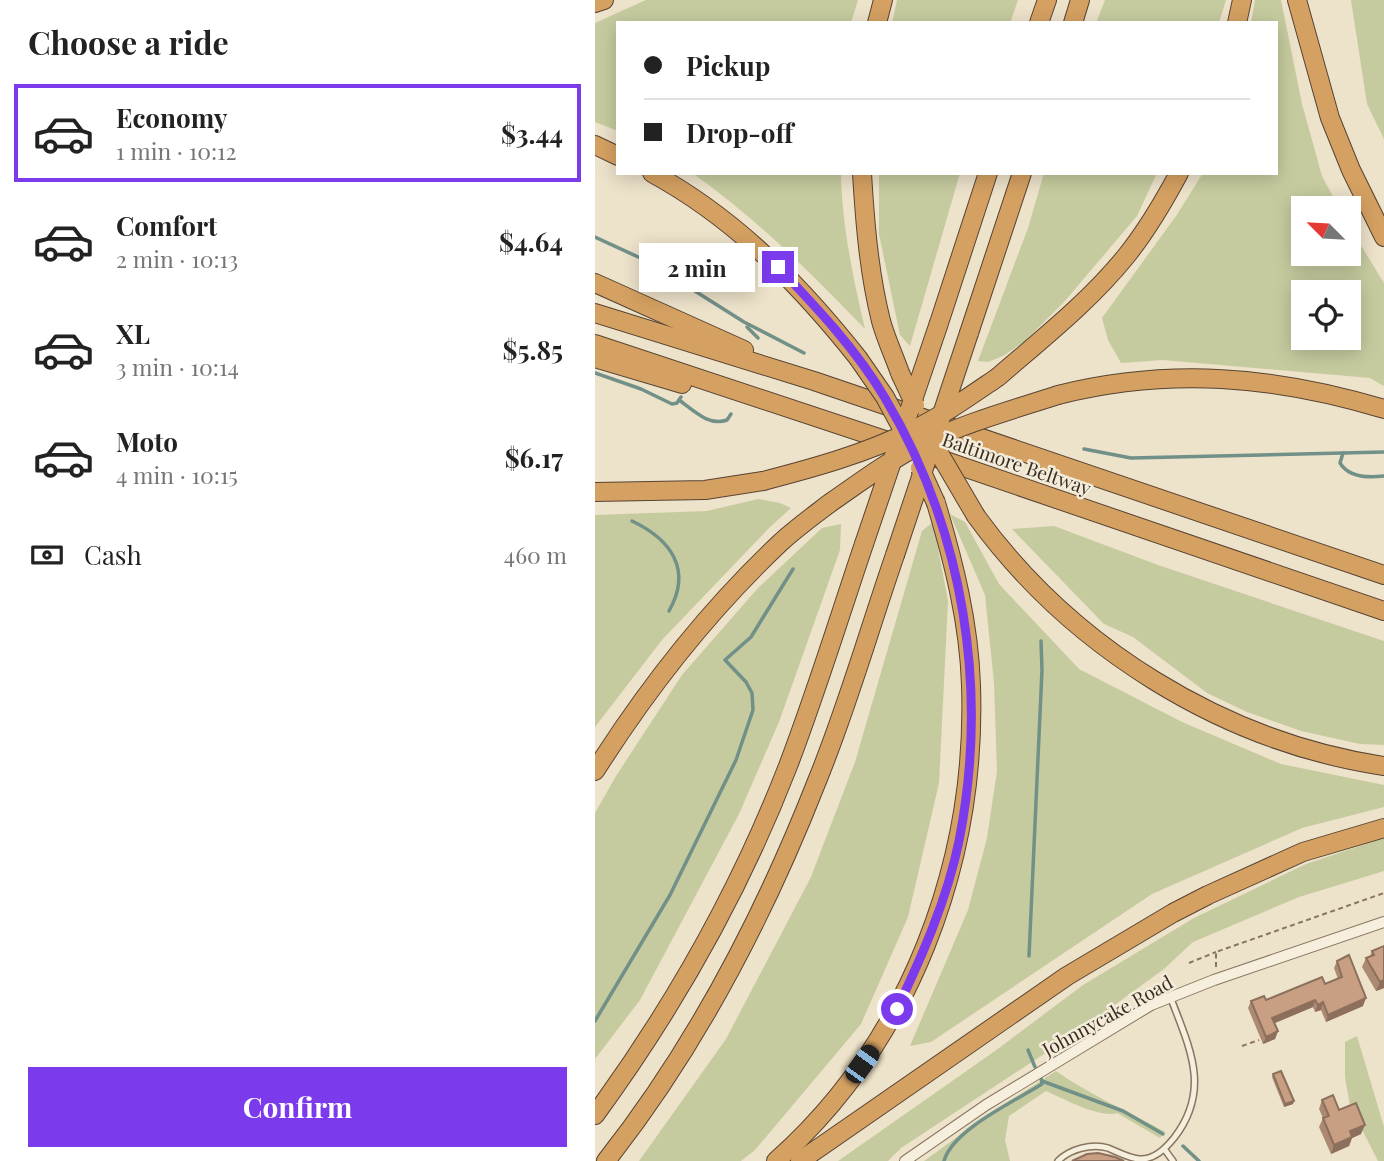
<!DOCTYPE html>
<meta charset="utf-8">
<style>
:root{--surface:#fff;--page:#f2f2f2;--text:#222;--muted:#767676;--line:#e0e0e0;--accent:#7c3aed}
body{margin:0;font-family:"Playfair Display",serif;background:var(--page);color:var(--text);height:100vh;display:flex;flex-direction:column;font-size:26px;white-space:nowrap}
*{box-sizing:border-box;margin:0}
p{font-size:23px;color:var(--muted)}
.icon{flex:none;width:38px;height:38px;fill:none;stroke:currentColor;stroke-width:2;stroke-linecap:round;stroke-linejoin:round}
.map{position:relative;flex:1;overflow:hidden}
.drawer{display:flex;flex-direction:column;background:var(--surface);width:595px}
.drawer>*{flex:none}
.banner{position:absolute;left:21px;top:21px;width:662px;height:154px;border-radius:0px;box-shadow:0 4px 18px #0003;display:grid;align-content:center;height:154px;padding:0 28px;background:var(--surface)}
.needle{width:46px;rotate:294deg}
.tools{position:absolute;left:696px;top:196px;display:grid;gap:14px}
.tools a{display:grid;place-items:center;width:70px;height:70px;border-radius:0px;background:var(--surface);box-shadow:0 4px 18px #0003;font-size:35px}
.end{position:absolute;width:32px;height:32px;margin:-16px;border:9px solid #7c3aed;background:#fff;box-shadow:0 0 0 4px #fff}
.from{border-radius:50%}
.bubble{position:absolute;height:49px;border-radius:0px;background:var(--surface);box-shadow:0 4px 18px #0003;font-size:23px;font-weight:700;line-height:49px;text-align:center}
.car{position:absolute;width:21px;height:42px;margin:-21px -10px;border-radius:9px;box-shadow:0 0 5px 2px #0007;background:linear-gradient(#222 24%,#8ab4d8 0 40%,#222 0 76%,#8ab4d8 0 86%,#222 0)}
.banner b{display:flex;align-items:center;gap:24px;height:66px;font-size:26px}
.banner b+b{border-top:2px solid var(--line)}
.banner i{width:18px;height:18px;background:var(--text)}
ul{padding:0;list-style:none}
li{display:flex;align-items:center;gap:21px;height:98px;margin:0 14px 10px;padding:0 14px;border:4px solid transparent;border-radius:0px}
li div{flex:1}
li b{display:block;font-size:26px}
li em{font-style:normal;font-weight:700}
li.active{border-color:var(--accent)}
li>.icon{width:63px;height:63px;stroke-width:1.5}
h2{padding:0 28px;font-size:32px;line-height:84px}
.pay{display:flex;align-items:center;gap:18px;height:77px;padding:0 28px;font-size:26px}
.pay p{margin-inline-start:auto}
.action{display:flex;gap:14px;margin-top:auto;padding:14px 28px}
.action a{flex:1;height:80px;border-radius:0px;background:var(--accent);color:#fff;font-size:28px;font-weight:700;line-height:80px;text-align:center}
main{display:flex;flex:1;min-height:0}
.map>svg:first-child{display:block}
.green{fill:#c6cb9f;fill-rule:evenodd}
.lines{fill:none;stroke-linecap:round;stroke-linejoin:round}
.stream{stroke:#719088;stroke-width:3.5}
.lane-casing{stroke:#89755f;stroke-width:8}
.street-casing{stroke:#89755f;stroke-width:12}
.highway-casing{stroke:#574333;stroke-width:20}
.path{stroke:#89755f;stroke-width:2;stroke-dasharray:5 3.5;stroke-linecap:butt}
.lane{stroke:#f7efde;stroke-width:5}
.street{stroke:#f7efde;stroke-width:10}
.highway{stroke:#d5a162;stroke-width:18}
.highway-bridge-casing{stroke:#574333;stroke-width:20;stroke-linecap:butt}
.highway-bridge{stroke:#d5a162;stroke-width:18}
.wall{fill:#ac8971}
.shaded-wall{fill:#8c6f5c}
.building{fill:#c89f83;stroke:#8c6f5c;stroke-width:2}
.route{stroke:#7c3aed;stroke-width:9}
.labels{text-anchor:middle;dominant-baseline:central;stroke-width:5;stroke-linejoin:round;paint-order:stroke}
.street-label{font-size:19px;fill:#3a2d22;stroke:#f4ecda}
</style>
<main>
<section class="drawer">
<h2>Choose a ride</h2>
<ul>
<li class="active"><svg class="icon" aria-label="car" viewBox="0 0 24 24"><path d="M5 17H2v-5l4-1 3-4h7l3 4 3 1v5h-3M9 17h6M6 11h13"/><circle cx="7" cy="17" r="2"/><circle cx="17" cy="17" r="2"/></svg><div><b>Economy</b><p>1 min · 10:12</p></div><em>$3.44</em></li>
<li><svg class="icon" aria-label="car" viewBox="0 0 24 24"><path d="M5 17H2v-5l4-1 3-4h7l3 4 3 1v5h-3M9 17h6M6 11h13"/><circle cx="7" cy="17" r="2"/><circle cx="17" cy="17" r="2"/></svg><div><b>Comfort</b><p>2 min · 10:13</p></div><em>$4.64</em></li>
<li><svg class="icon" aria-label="car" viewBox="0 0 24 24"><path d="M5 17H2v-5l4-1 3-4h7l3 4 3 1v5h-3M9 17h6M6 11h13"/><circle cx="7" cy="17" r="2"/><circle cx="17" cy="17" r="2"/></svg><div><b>XL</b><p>3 min · 10:14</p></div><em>$5.85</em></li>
<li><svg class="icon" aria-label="car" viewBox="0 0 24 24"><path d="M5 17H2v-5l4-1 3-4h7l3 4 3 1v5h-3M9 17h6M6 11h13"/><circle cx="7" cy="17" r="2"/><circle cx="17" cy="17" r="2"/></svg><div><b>Moto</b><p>4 min · 10:15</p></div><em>$6.17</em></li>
</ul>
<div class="pay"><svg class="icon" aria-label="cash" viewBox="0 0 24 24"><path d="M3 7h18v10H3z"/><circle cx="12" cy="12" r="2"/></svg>Cash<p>460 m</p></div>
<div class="action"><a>Confirm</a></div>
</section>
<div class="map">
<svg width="789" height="1161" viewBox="0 0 789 1161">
<rect width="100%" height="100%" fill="#ede2ca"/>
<!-- green -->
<g class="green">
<polygon points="51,0 263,0 256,23 23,23 23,131 0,122 0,23"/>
<polygon points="302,0 423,0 415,23 297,23"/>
<polygon points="510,0 631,0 624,23 501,23"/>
<path d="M 660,0 L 686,0 L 707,104 L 727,176 L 744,208 L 709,208 L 709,254 L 754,254 L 754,226 L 789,283 L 789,386 L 775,378 L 568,360 L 526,363 L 513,340 L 507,318 L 581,216 L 608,173 L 681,173 L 681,23 L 656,23 ZM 709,292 L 754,292 L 754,338 L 709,338 Z"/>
<polygon points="756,0 789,0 789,139 772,104"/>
<path d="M 97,173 L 246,173 C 247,227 258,277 270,329 C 216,273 161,218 97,173 Z"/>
<polygon points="284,173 365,173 315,346 305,335 284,234"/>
<polygon points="449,173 562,173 542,216 469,302 429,342 408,356 393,362 383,361 433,228"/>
<polygon points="163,499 185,503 196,508 175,527 67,640 0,727 0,515 112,511"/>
<polygon points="355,514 370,522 404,584 484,669 587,722 686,764 789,785 789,807 707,828 557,894 336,1042 315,1046 373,910 392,838 402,771 399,683 390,595"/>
<polygon points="338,522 353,601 344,783 313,917 266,1024 160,1150 146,1161 44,1161 131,1039 216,877 260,762 327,531"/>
<polygon points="246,524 245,550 184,722 144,814 45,1000 0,1059 0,813 21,776 87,675 163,588 227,528"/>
<polygon points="459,526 563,565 789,641 789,745 765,744 706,731 652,712 612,693 538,637 509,624 417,529"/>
<polygon points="789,838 789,871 704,897 598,942 569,969 484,1031 306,1148 293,1161 243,1161 400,1051 488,985 599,918 711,864"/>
<polygon points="762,1036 789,1127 789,1161 783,1161 755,1106 750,1077 750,1042"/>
<path d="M 461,1071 C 495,1095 533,1111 570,1132 L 565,1138 L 522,1113 C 506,1119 467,1098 451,1091 L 414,1116 L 410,1140 L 415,1161 L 329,1161 L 391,1116 Z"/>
</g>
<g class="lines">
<!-- stream -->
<g class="stream">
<polyline points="0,237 54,262 149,322 209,353"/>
<polyline points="152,327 163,338"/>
<polyline points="0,373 46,389 77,404 82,403 86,397"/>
<path d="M 84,400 C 98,410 114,427 132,420 L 136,414"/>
<polyline points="489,449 536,458 789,452"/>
<path d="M 748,453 L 745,463 C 754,478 773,478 789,476"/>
<path d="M 37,521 C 75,539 98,569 74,611"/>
<polyline points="434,956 447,670 446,641"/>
<polyline points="0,1021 75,895 141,760 158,710 157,693 151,682 130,660 156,637 198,569"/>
<polyline points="433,1050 440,1067"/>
<polyline points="447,1081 528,1111 568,1134"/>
<polyline points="588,1146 604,1161"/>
<path d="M 349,1161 C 357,1131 416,1103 442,1087 L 447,1084 L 446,1078"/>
</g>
<defs>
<g id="lane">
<polyline points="570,1150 578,1161"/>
<path d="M 463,1161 C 475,1149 497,1143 513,1148 C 523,1152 533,1158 544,1159 C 559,1160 570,1149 579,1138 C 617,1089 594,1047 575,996"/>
</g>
<polyline id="street" points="310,1161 391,1105 556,1005 619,980 789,922"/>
<g id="highway">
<polyline points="702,0 735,118 756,170 789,237"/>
<polyline points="0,3 9,0"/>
<polyline points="282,23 288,0"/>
<polyline points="444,23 452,0"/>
<polyline points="478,23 485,0"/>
<polyline points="642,23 647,0"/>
<polyline points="0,145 23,156"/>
<path d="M 57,173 C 140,218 205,285 263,358"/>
<path d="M 267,173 C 270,223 274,273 286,321 C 291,339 299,356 305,373"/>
<polyline points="0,283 149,350"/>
<polyline points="0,313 219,381 789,575"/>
<polyline points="344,323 393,173"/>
<polyline points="374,333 427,173"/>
<polyline points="0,344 302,444"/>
<polyline points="0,358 87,384"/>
<path d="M 403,377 C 448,338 495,301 532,255 C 552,230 569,201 584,173"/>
<path d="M 463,395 C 575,367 679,376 789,409"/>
<polyline points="339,457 789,611"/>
<polyline points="0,492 110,490 168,481"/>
<path d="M 381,516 C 476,647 628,742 789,766"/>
<path d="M 0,771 C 52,689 114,610 185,543 C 200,529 218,516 235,503"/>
<path d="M 0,1115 C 79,1007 145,890 193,766 C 221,693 244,618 269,544"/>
<path d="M 11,1161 C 101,1047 169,916 222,781 C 252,708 274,630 300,555"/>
<path d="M 181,1161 C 315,1042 382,862 376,685 C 374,623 359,563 341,503"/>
<polyline points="205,1161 472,976 578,913 613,895 708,852 789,828"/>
</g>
</defs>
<!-- lane casing -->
<use href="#lane" class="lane-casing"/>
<!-- street casing -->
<use href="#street" class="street-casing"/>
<!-- highway casing -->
<use href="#highway" class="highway-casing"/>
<!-- path -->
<g class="path">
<polyline points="594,963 621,952"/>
<polyline points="621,967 621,952 789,893"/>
<polyline points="647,1046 664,1040"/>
</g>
<!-- lane -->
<use href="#lane" class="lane"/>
<!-- street -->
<use href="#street" class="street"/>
<!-- highway -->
<use href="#highway" class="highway"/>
<defs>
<g id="highway-bridge">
<polyline points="263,358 290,397 311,436"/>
<polyline points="305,373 320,405"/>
<polyline points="334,436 381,516"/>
<polyline points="325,468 341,503"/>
<path d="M 168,481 C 218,468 269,454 316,431 C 347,416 375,396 403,377"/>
<path d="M 235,503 C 264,483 293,461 325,445 C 369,423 417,410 463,395"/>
<polyline points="269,544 344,323"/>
<polyline points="300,555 374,333"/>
</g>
</defs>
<!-- highway-bridge casing -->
<use href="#highway-bridge" class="highway-bridge-casing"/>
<!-- highway-bridge -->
<use href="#highway-bridge" class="highway-bridge"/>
</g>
<!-- wall -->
<g class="wall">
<polygon points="789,946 789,988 781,991 767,967 771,958 775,956 777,951"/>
<polygon points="742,961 768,1006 731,1022 726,1010 720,1012 718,1007 680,1023 683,1031 680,1039 668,1044 653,1008 656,1001 671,1000 730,984 743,979 739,968"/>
<polygon points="678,1074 698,1104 689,1107 677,1077"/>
<polygon points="727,1100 744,1110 766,1134 757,1138 754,1146 736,1154 724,1127 728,1118 724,1109"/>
</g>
<!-- shaded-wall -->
<g class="shaded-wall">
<polygon points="789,980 789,988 781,991 785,982"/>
<polygon points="771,998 768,1006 731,1022 733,1015"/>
<polygon points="720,1000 718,1007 675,1025 677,1018"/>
<polygon points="728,1002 726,1010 720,1012 723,1005"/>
<polygon points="683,1031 680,1039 668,1044 671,1037"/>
<polygon points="699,1101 698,1104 689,1107 690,1104"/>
<polygon points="770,1125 766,1134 757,1138 754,1146 736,1154 739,1145 755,1131"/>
</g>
<!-- building -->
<g class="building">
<polygon points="789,946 789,980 785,982 771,958 779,955 777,951"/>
<polygon points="754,955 771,998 733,1015 728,1002 723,1005 720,1000 677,1018 683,1031 671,1037 656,1001 669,996 671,1000 727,977 730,984 747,977 742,961"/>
<polygon points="686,1071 699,1101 690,1104 678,1074"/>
<polygon points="738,1095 744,1110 761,1103 770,1125 755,1131 757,1137 739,1145 728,1118 734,1116 727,1100"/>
<polygon points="503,1153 520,1157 529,1161 477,1161 492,1154"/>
</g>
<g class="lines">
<!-- route -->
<path class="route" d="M 183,267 C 222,308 261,349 290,398 C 369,531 394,689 364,841 C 352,900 327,956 302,1009"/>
</g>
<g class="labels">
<!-- street labels -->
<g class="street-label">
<text transform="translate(422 463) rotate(19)">Baltimore Beltway</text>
<text transform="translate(512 1015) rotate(-29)">Johnnycake Road</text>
</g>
</g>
</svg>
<div class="tools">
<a><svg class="needle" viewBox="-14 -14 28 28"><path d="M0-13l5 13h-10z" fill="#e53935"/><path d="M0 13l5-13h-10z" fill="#767676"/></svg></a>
<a><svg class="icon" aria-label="locate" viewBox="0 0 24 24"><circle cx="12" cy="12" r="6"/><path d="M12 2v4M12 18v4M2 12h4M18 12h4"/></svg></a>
</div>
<i class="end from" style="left:302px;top:1009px"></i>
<i class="end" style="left:183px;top:267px"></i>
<div class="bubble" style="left:44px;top:243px;width:116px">2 min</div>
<i class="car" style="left:267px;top:1064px;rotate:36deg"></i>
<div class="banner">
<b><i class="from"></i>Pickup</b>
<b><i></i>Drop-off</b>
</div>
</div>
</main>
